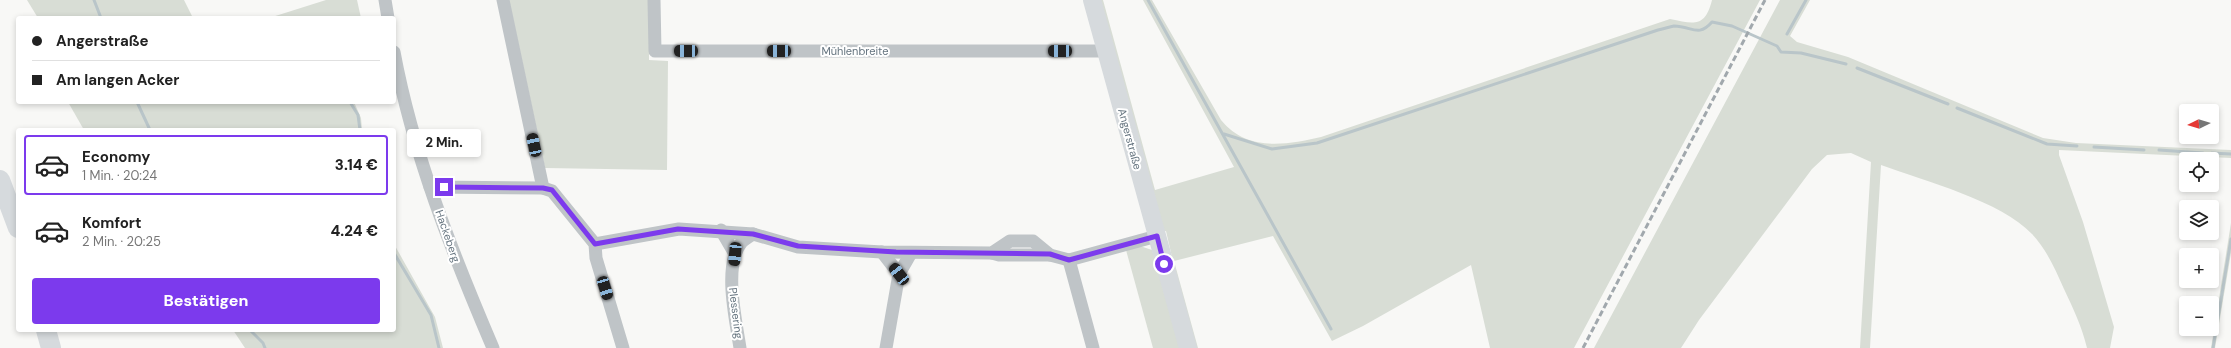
<!DOCTYPE html>
<html lang="de">
<meta charset="utf-8">
<style>
:root{--surface:#fff;--page:#f2f2f2;--text:#222;--muted:#767676;--line:#e0e0e0;--accent:#7c3aed}
body{margin:0;font-family:"DM Sans",sans-serif;background:var(--page);color:var(--text);height:100vh;display:flex;flex-direction:column;font-size:15px;white-space:nowrap}
*{box-sizing:border-box;margin:0}
p{font-size:13px;color:var(--muted)}
.icon{flex:none;width:22px;height:22px;fill:none;stroke:currentColor;stroke-width:2;stroke-linecap:round;stroke-linejoin:round}
.map{position:relative;flex:1;overflow:hidden}
.side{position:absolute;left:16px;top:128px;width:380px;height:204px;display:flex;flex-direction:column;background:var(--surface);border-radius:4px;box-shadow:0 2px 6px #0003}
.side>*{flex:none}
.guide{position:absolute;left:16px;top:16px;width:380px;height:88px;border-radius:4px;box-shadow:0 2px 6px #0003;display:grid;align-content:center;height:88px;padding:0 16px;background:var(--surface)}
.needle{width:26px;rotate:265deg}
.fabs{position:absolute;left:2179px;top:104px;display:grid;gap:8px}
.fabs a{display:grid;place-items:center;width:40px;height:40px;border-radius:4px;background:var(--surface);box-shadow:0 2px 6px #0003;font-size:20px}
.end{position:absolute;width:18px;height:18px;margin:-9px;border:5px solid #7c3aed;background:#fff;box-shadow:0 0 0 2px #fff}
.from{border-radius:50%}
.bubble{position:absolute;height:28px;border-radius:4px;background:var(--surface);box-shadow:0 2px 6px #0003;font-size:13px;font-weight:800;line-height:28px;text-align:center}
.car{position:absolute;width:12px;height:24px;margin:-12px -6px;border-radius:5px;box-shadow:0 0 3px 1px #0007;background:linear-gradient(#222 24%,#8ab4d8 0 40%,#222 0 76%,#8ab4d8 0 86%,#222 0)}
.guide b{display:flex;align-items:center;gap:14px;height:38px;font-size:15px}
.guide b+b{border-top:1px solid var(--line)}
.guide i{width:10px;height:10px;background:var(--text)}
ul{padding:7px 0 0;list-style:none}
li{display:flex;align-items:center;gap:12px;height:60px;margin:0 8px 6px;padding:0 8px;border:2px solid transparent;border-radius:4px}
li div{flex:1}
li b{display:block;font-size:15px}
li em{font-style:normal;font-weight:800}
li.on{border-color:var(--accent)}
li>.icon{width:36px;height:36px;stroke-width:1.5}
.action{display:flex;gap:8px;margin-top:auto;padding:8px 16px}
.action a{flex:1;height:46px;border-radius:4px;background:var(--accent);color:#fff;font-size:16px;font-weight:800;line-height:46px;text-align:center}
.map>svg:first-child{display:block}
.green{fill:#d8ddd5}
.lines{fill:none;stroke-linecap:round;stroke-linejoin:round}
.stream{stroke:#b9c5c9;stroke-width:3}
.street{stroke:#bfc4c7;stroke-width:13}
.secondary{stroke:#d6dadd;stroke-width:18}
.primary{stroke:#d6dadd;stroke-width:20}
.rail{stroke:#a1a8ad;stroke-width:3;stroke-dasharray:6 3;stroke-linecap:butt}
.route{stroke:#7c3aed;stroke-width:5}
.labels{text-anchor:middle;dominant-baseline:central;stroke-width:4;stroke-linejoin:round;paint-order:stroke}
.street-label{font-size:11px;fill:#65747f;stroke:#fff}
</style>
<div class="map">
<svg width="2231" height="348" viewBox="0 0 2231 348">
<rect width="100%" height="100%" fill="#f8f8f6"/>
<!-- green -->
<g class="green">
<polygon points="27,0 184,0 193,18 38,18"/>
<polygon points="326,0 357,0 361,18 269,18"/>
<polygon points="509,0 649,0 649,60 668,61 667,170 545,168"/>
<path d="M 1097,0 L 1103,0 L 1155,190 L 1234,167 L 1143,0 L 1152,0 L 1221,120 C 1247,152 1286,145 1321,137 L 1670,19 C 1694,24 1705,28 1712,0 L 1760,0 L 1574,348 L 1490,348 L 1471,265 L 1363,326 L 1332,341 L 1273,236 L 1174,261 L 1198,348 L 1193,348 L 1166,231 L 1161,232 Z"/>
<path d="M 1780,0 L 1810,0 L 1790,36 L 1797,42 L 1848,57 L 2043,138 L 2076,143 L 2231,150 L 2231,158 L 2059,150 L 2059,155 L 2083,222 L 2114,327 L 2110,348 L 2087,348 C 2082,327 2073,308 2064,289 C 2055,269 2047,250 2032,234 C 2001,201 1925,181 1881,165 L 1870,348 L 1860,348 L 1871,162 L 1851,153 L 1827,155 L 1812,169 L 1699,320 L 1681,348 L 1594,348 Z"/>
<polygon points="68,102 354,102 361,118 362,130 84,130"/>
<polygon points="2231,223 2231,253 2215,348 2211,348"/>
<polygon points="394,244 435,317 443,348 245,348 233,330 394,330"/>
<polygon points="1140,246 1152,250 1182,348 1153,348 1126,250"/>
</g>
<g class="lines">
<!-- stream -->
<g class="stream">
<polyline points="94,0 101,18"/>
<polyline points="1148,0 1331,329"/>
<polyline points="1787,34 1806,0"/>
<polyline points="1857,68 1948,104"/>
<polyline points="137,102 150,130"/>
<polyline points="350,102 358,115 360,130"/>
<polyline points="1957,108 2047,144 2077,146"/>
<path d="M 1224,134 L 1272,149 L 1317,143 L 1658,30 C 1663,29 1669,27 1674,26 C 1692,26 1698,38 1712,22 L 1732,26 L 1777,46 L 1781,52 L 1801,53 L 1846,64"/>
<polyline points="2094,147 2144,150"/>
<polyline points="2159,150 2203,153"/>
<polyline points="2212,153 2231,154"/>
<polyline points="394,253 431,315 439,348"/>
<polyline points="250,330 263,343 265,348"/>
<polyline points="2213,348 2231,239"/>
</g>
<!-- street -->
<g class="street">
<polyline points="385,0 388,18"/>
<polyline points="503,0 543,188"/>
<polyline points="654,0 655,51 1106,51"/>
<path d="M 394,52 C 413,154 452,252 493,348"/>
<polyline points="430,187 543,188 552,191 595,244 596,258 623,348"/>
<polyline points="721,230 735,254"/>
<polyline points="595,244 679,229 753,234 798,247 882,252 992,253 1010,241 1033,241 1050,255 1069,260 1157,236"/>
<polyline points="882,252 899,274"/>
<polyline points="992,253 999,255 1050,255"/>
<polyline points="1069,260 1093,348"/>
<path d="M 740,348 C 736,321 723,266 741,243 C 744,239 749,237 753,234"/>
<polyline points="886,348 899,274 911,253"/>
</g>
<!-- secondary -->
<polyline class="secondary" points="1092,0 1188,348"/>
<!-- primary -->
<g class="primary">
<polyline points="0,180 18,228"/>
<polyline points="46,330 51,348"/>
</g>
<!-- rail -->
<polyline class="rail" points="1583,348 1765,0"/>
</g>
<g class="lines">
<!-- route -->
<polyline class="route" points="444,187 543,188 552,190 595,244 678,229 753,234 798,246 896,252 1050,254 1069,260 1157,236 1164,264"/>
</g>
<g class="labels">
<!-- street labels -->
<g class="street-label">
<text x="855" y="51">Mühlenbreite</text>
<text transform="translate(1130 139) rotate(75)">Angerstraße</text>
<text transform="translate(448 236) rotate(71)">Hackeberg</text>
<text transform="translate(736 313) rotate(83)">Plessering</text>
</g>
</g>
</svg>
<div class="fabs">
<a><svg class="needle" viewBox="-14 -14 28 28"><path d="M0-13l5 13h-10z" fill="#e53935"/><path d="M0 13l5-13h-10z" fill="#767676"/></svg></a>
<a><svg class="icon" aria-label="locate" viewBox="0 0 24 24"><circle cx="12" cy="12" r="6"/><path d="M12 2v4M12 18v4M2 12h4M18 12h4"/></svg></a>
<a><svg class="icon" aria-label="layers" viewBox="0 0 24 24"><path d="M12 4l9 5-9 5-9-5zM3 14l9 5 9-5"/></svg></a>
<a>+</a>
<a>−</a>
</div>
<i class="end from" style="left:1164px;top:264px"></i>
<i class="end" style="left:444px;top:187px"></i>
<div class="bubble" style="left:407px;top:129px;width:74px">2 Min.</div>
<i class="car" style="left:686px;top:51px;rotate:270deg"></i>
<i class="car" style="left:779px;top:51px;rotate:270deg"></i>
<i class="car" style="left:1060px;top:51px;rotate:270deg"></i>
<i class="car" style="left:534px;top:145px;rotate:348deg"></i>
<i class="car" style="left:735px;top:254px;rotate:185deg"></i>
<i class="car" style="left:899px;top:274px;rotate:322deg"></i>
<i class="car" style="left:605px;top:288px;rotate:163deg"></i>
<div class="guide">
<b><i class="from"></i>Angerstraße</b>
<b><i></i>Am langen Acker</b>
</div>
<section class="side">
<ul>
<li class="on"><svg class="icon" aria-label="car" viewBox="0 0 24 24"><path d="M5 17H2v-5l4-1 3-4h7l3 4 3 1v5h-3M9 17h6M6 11h13"/><circle cx="7" cy="17" r="2"/><circle cx="17" cy="17" r="2"/></svg><div><b>Economy</b><p>1 Min. · 20:24</p></div><em>3.14 €</em></li>
<li><svg class="icon" aria-label="car" viewBox="0 0 24 24"><path d="M5 17H2v-5l4-1 3-4h7l3 4 3 1v5h-3M9 17h6M6 11h13"/><circle cx="7" cy="17" r="2"/><circle cx="17" cy="17" r="2"/></svg><div><b>Komfort</b><p>2 Min. · 20:25</p></div><em>4.24 €</em></li>
</ul>
<div class="action"><a>Bestätigen</a></div>
</section>
</div>
